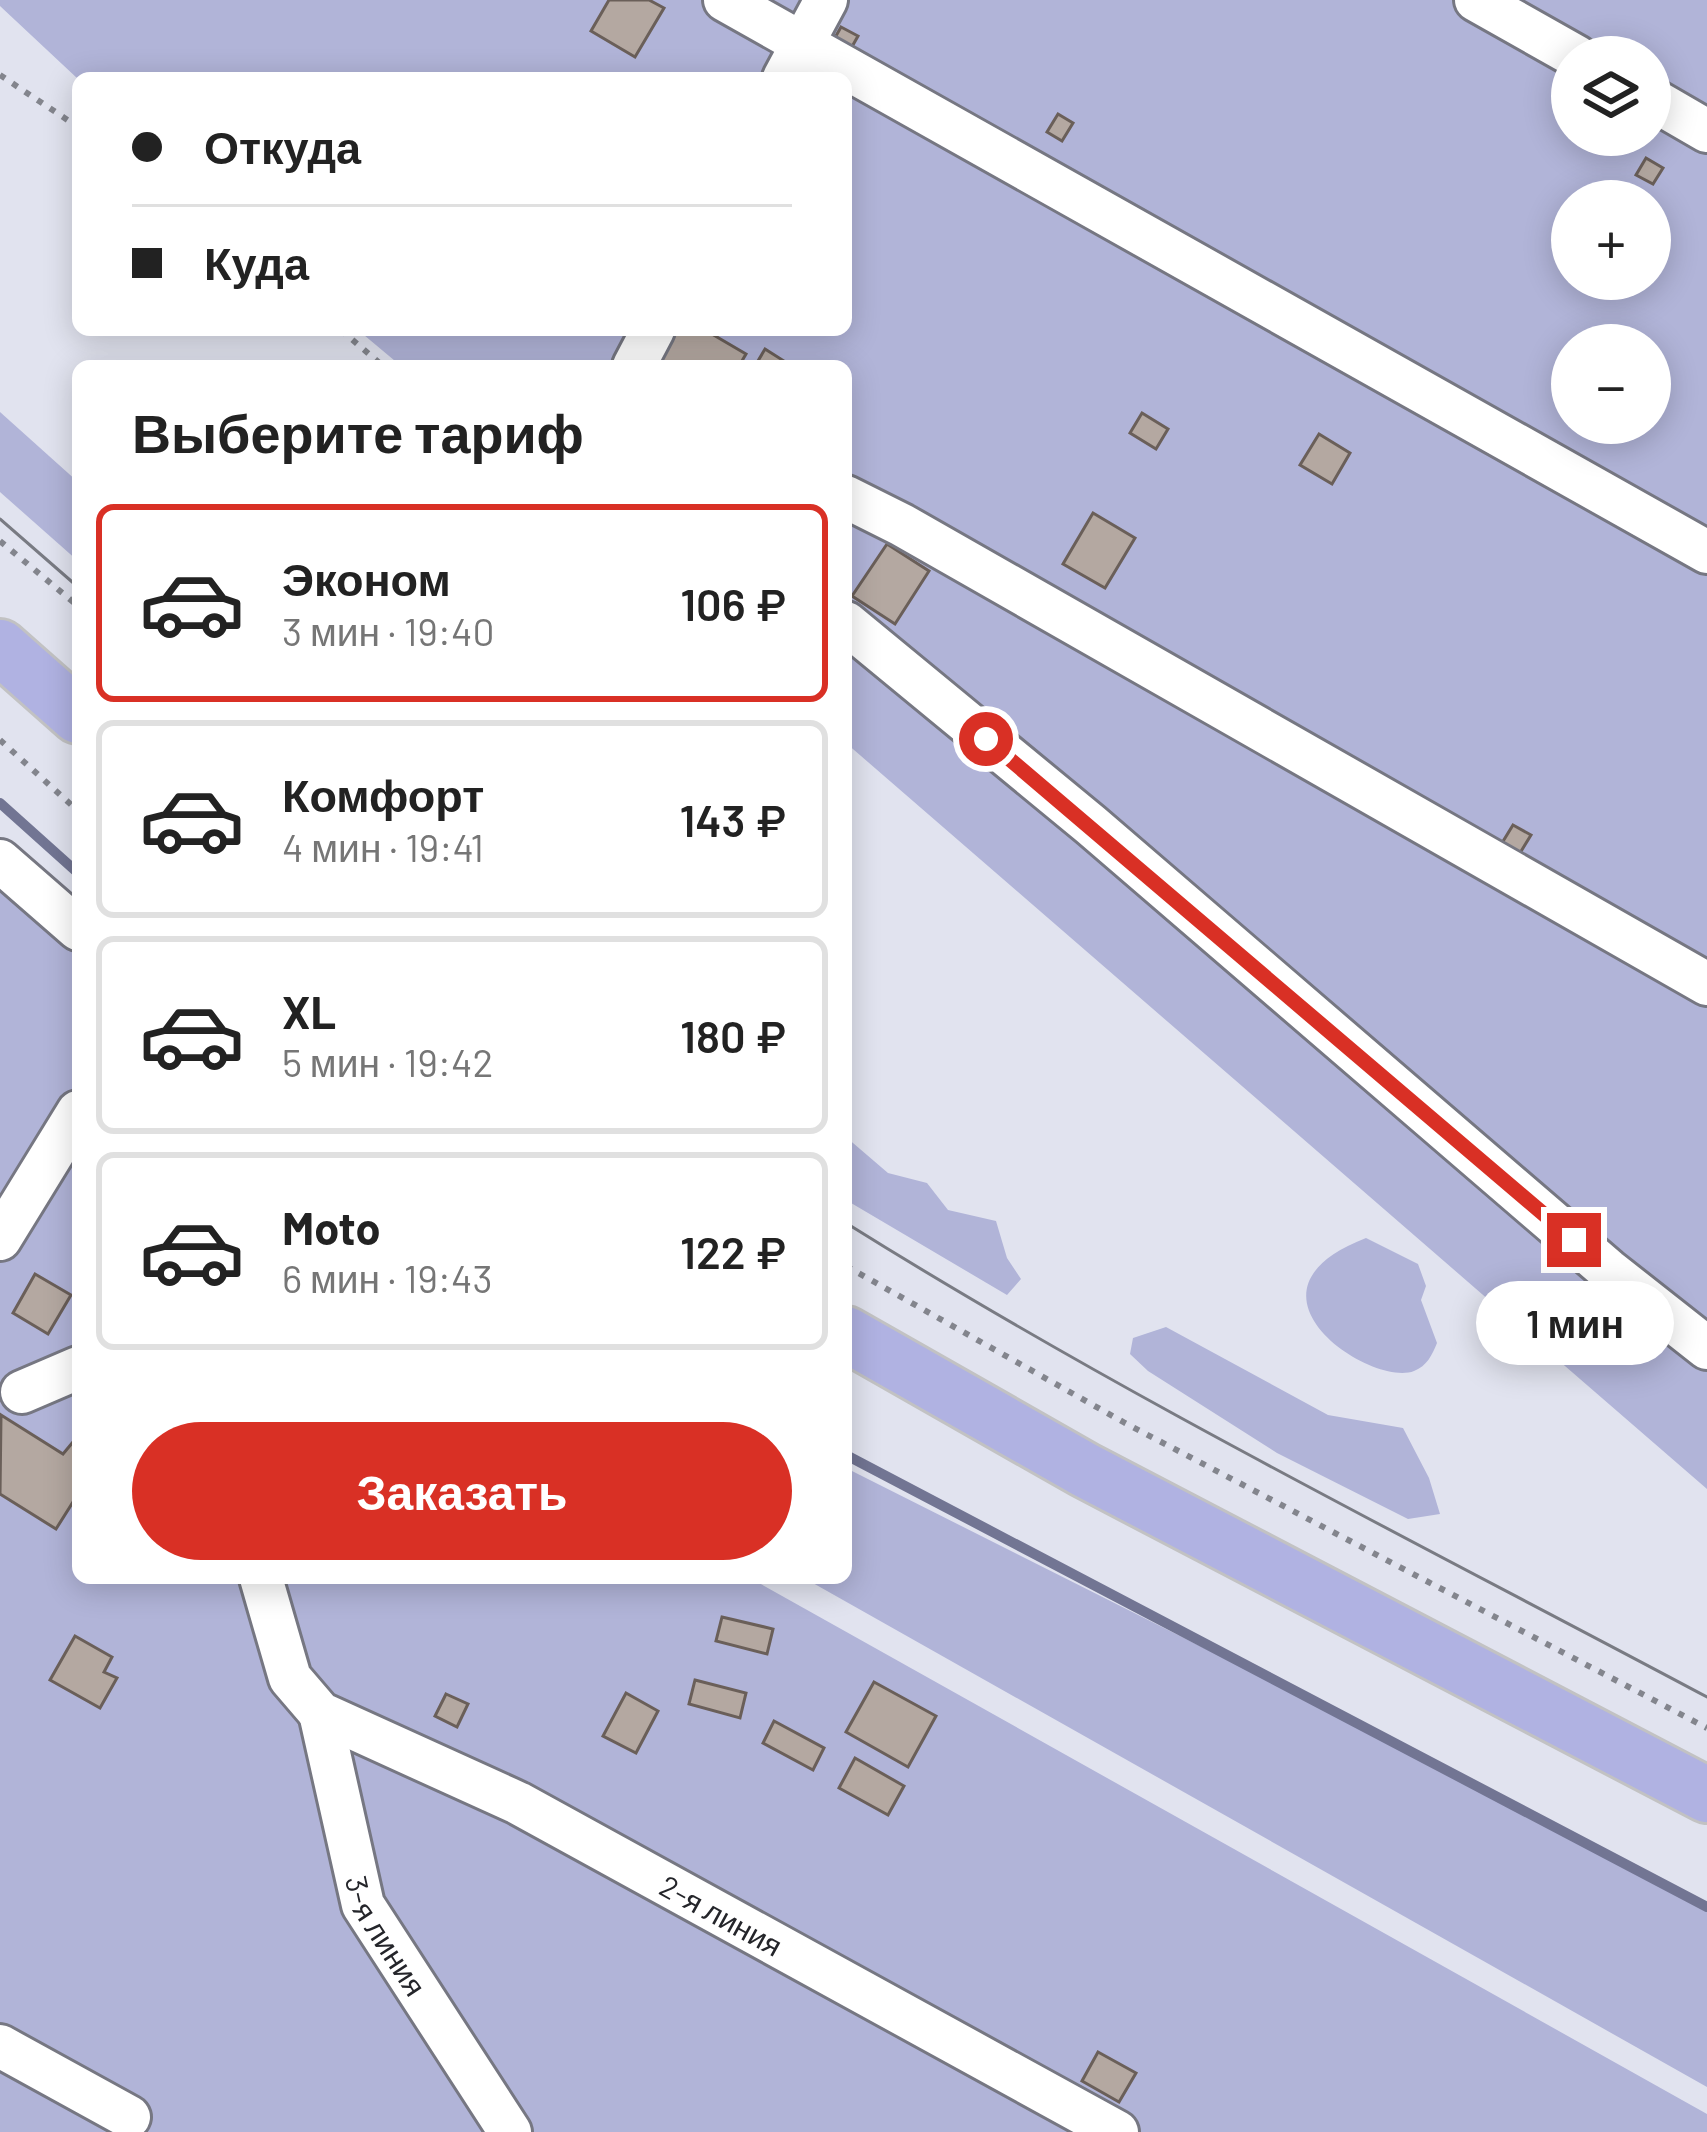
<!DOCTYPE html>
<html lang="ru">
<meta charset="utf-8">
<style>
:root{--surface:#fff;--page:#f6f6f6;--text:#222;--muted:#767676;--line:#e0e0e0;--accent:#d93025}
body{margin:0;font-family:Barlow,sans-serif;background:var(--page);color:var(--text);height:100vh;display:flex;flex-direction:column;font-size:45px;white-space:nowrap}
*{box-sizing:border-box;margin:0}
p{font-size:39px;color:var(--muted)}
.icon{flex:none;width:66px;height:66px;fill:none;stroke:currentColor;stroke-width:2;stroke-linecap:round;stroke-linejoin:round}
.map{position:relative;flex:1;overflow:hidden}
.drawer{position:absolute;left:72px;top:360px;width:780px;height:1224px;display:flex;flex-direction:column;background:var(--surface);border-radius:18px;box-shadow:0 6px 30px #0003}
.drawer>*{flex:none}
.hud{position:absolute;left:72px;top:72px;width:780px;height:264px;border-radius:18px;box-shadow:0 6px 30px #0003;display:grid;align-content:center;height:264px;padding:0 60px;background:var(--surface)}
.tools{position:absolute;left:1551px;top:36px;display:grid;gap:24px}
.tools a{display:grid;place-items:center;width:120px;height:120px;border-radius:50%;background:var(--surface);box-shadow:0 6px 30px #0003;font-size:60px}
.end{position:absolute;width:54px;height:54px;margin:-27px;border:15px solid #d93025;background:#fff;box-shadow:0 0 0 6px #fff}
.from{border-radius:50%}
.bubble{position:absolute;height:84px;border-radius:42px;background:var(--surface);box-shadow:0 6px 30px #0003;font-size:39px;font-weight:600;line-height:84px;text-align:center}
.hud b{display:flex;align-items:center;gap:42px;height:114px;font-size:45px}
.hud b+b{border-top:3px solid var(--line)}
.hud i{width:30px;height:30px;background:var(--text)}
ul{padding:0;list-style:none}
li{display:flex;align-items:center;gap:36px;height:198px;margin:0 24px 18px;padding:0 36px;border:6px solid var(--line);border-radius:18px}
li div{flex:1}
li b{display:block;font-size:45px}
li em{font-style:normal;font-weight:600}
li.active{border-color:var(--accent)}
li>.icon{width:108px;height:108px;stroke-width:1.5}
h2{padding:0 60px;font-size:54px;line-height:144px}
.action{display:flex;gap:24px;margin-top:auto;padding:24px 60px}
.action a{flex:1;height:138px;border-radius:72px;background:var(--accent);color:#fff;font-size:48px;font-weight:600;line-height:138px;text-align:center}
.map>svg:first-child{display:block}
.green{fill:#b1b4d8;fill-rule:evenodd}
.lines{fill:none;stroke-linecap:round;stroke-linejoin:round}
.stream{stroke:#727593;stroke-width:10}
.building{fill:#b4a8a1;stroke:#6a5f59;stroke-width:3}
.minor-casing{stroke:#767782;stroke-width:48}
.major-casing{stroke:#c2c2c3;stroke-width:60}
.path{stroke:#83858d;stroke-width:6;stroke-dasharray:6 9;stroke-linecap:butt}
.minor{stroke:#fff;stroke-width:42}
.major{stroke:#b0b2e2;stroke-width:54}
.tram{stroke:#797b83;stroke-width:3}
.route{stroke:#d93025;stroke-width:15}
.labels{text-anchor:middle;dominant-baseline:central;stroke-width:9;stroke-linejoin:round;paint-order:stroke}
.street-label{font-size:30px;fill:#24252a;stroke:#eef0fd}
</style>
<div class="map">
<svg width="1707" height="2132" viewBox="0 0 1707 2132">
<rect width="100%" height="100%" fill="#e1e3ef"/>
<!-- green -->
<g class="green">
<path d="M 0,0 L 1707,0 L 1707,1489 L 846,743 L 846,366 L 401,366 L 358,330 L 846,330 L 846,78 L 78,79 L 0,6 ZM 1572,57 L 1650,57 L 1650,135 L 1572,135 ZM 1572,201 L 1650,201 L 1650,279 L 1572,279 ZM 1572,345 L 1650,345 L 1650,423 L 1572,423 Z"/>
<polygon points="0,412 78,482 78,561 0,492"/>
<polygon points="0,883 78,954 78,1578 750,1578 1707,2114 1707,2132 0,2132"/>
<polygon points="846,1137 888,1173 927,1183 948,1210 996,1221 1007,1258 1021,1279 1007,1295 846,1200"/>
<path d="M 1366,1238 L 1418,1264 L 1426,1286 L 1421,1300 L 1437,1343 C 1432,1355 1427,1366 1414,1371 C 1372,1388 1225,1292 1366,1238 Z"/>
<polygon points="1166,1327 1328,1415 1403,1428 1429,1478 1440,1514 1408,1519 1277,1453 1148,1371 1130,1354 1133,1338"/>
<polygon points="846,1468 1367,1730 1707,1909 1707,2087 804,1578 846,1578"/>
</g>
<g class="lines">
<!-- stream -->
<g class="stream">
<polyline points="0,803 78,873"/>
<polyline points="846,1455 1707,1907"/>
</g>
</g>
<!-- building -->
<g class="building">
<polygon points="609,0 649,0 664,8 635,57 591,31"/>
<polygon points="841,27 858,36 849,52 832,43"/>
<polygon points="1058,114 1073,123 1062,141 1047,132"/>
<polygon points="1646,158 1663,168 1653,184 1636,175"/>
<polygon points="676,330 705,330 746,354 739,366 655,366"/>
<polygon points="765,349 784,361 780,366 755,366"/>
<polygon points="1142,413 1168,429 1156,449 1130,433"/>
<polygon points="1319,434 1350,453 1332,484 1300,465"/>
<polygon points="1093,513 1135,538 1105,588 1063,564"/>
<polygon points="887,544 929,571 895,624 852,596"/>
<polygon points="1513,825 1531,835 1520,853 1502,843"/>
<polygon points="35,1274 71,1295 48,1334 13,1313"/>
<polygon points="1,1415 63,1454 78,1436 78,1494 56,1529 0,1494"/>
<polygon points="722,1617 773,1629 767,1654 716,1641"/>
<polygon points="75,1636 112,1657 104,1672 117,1678 100,1708 50,1680"/>
<polygon points="695,1680 746,1693 740,1718 689,1704"/>
<polygon points="874,1682 936,1716 908,1767 846,1732"/>
<polygon points="626,1693 658,1711 636,1753 603,1736"/>
<polygon points="446,1694 468,1704 457,1727 435,1716"/>
<polygon points="774,1721 824,1748 813,1770 763,1743"/>
<polygon points="855,1758 904,1786 888,1815 839,1788"/>
<polygon points="1098,2052 1136,2073 1119,2102 1082,2081"/>
</g>
<g class="lines">
<defs>
<g id="minor">
<polyline points="725,0 1707,552"/>
<polyline points="1476,0 1577,57"/>
<polyline points="784,78 826,0"/>
<polyline points="1650,98 1707,131"/>
<polyline points="634,366 653,330"/>
<polyline points="846,497 902,525 1707,984"/>
<polyline points="846,623 1091,825 1608,1270 1707,1348"/>
<polyline points="0,861 78,929"/>
<polyline points="0,1239 78,1112"/>
<polyline points="22,1392 78,1368"/>
<path id="s1" d="M 261,1578 L 290,1678 L 320,1713 L 518,1803 L 1117,2132"/>
<path id="s2" d="M 320,1713 L 363,1905 L 510,2132"/>
<polyline points="0,2046 129,2117"/>
</g>
<g id="major">
<polyline points="0,647 78,716"/>
<polyline points="846,1334 1085,1470 1707,1795"/>
</g>
</defs>
<!-- minor casing -->
<use href="#minor" class="minor-casing"/>
<!-- major casing -->
<use href="#major" class="major-casing"/>
<!-- path -->
<g class="path">
<polyline points="0,75 78,127"/>
<polyline points="341,330 383,366"/>
<polyline points="0,541 78,606"/>
<polyline points="0,740 78,811"/>
<polyline points="846,1266 1125,1423 1707,1728"/>
</g>
<!-- minor -->
<use href="#minor" class="minor"/>
<!-- major -->
<use href="#major" class="major"/>
<!-- tram -->
<g class="tram">
<polyline points="0,519 78,587"/>
<path d="M 846,1223 C 1124,1397 1418,1543 1707,1697"/>
</g>
</g>
<g class="lines">
<!-- route -->
<polyline class="route" points="986,739 1574,1240"/>
</g>
<g class="labels">
<!-- street labels -->
<g class="street-label">
<text stroke="none"><textPath href="#s1" startOffset="600">2-я линия</textPath></text>
<text stroke="none"><textPath href="#s2" startOffset="234">3-я линия</textPath></text>
</g>
</g>
</svg>
<div class="tools">
<a><svg class="icon" aria-label="layers" viewBox="0 0 24 24"><path d="M12 4l9 5-9 5-9-5zM3 14l9 5 9-5"/></svg></a>
<a>+</a>
<a>−</a>
</div>
<i class="end from" style="left:986px;top:739px"></i>
<i class="end" style="left:1574px;top:1240px"></i>
<div class="bubble" style="left:1476px;top:1281px;width:198px">1 мин</div>
<div class="hud">
<b><i class="from"></i>Откуда</b>
<b><i></i>Куда</b>
</div>
<section class="drawer">
<h2>Выберите тариф</h2>
<ul>
<li class="active"><svg class="icon" aria-label="car" viewBox="0 0 24 24"><path d="M5 17H2v-5l4-1 3-4h7l3 4 3 1v5h-3M9 17h6M6 11h13"/><circle cx="7" cy="17" r="2"/><circle cx="17" cy="17" r="2"/></svg><div><b>Эконом</b><p>3 мин · 19:40</p></div><em>106 ₽</em></li>
<li><svg class="icon" aria-label="car" viewBox="0 0 24 24"><path d="M5 17H2v-5l4-1 3-4h7l3 4 3 1v5h-3M9 17h6M6 11h13"/><circle cx="7" cy="17" r="2"/><circle cx="17" cy="17" r="2"/></svg><div><b>Комфорт</b><p>4 мин · 19:41</p></div><em>143 ₽</em></li>
<li><svg class="icon" aria-label="car" viewBox="0 0 24 24"><path d="M5 17H2v-5l4-1 3-4h7l3 4 3 1v5h-3M9 17h6M6 11h13"/><circle cx="7" cy="17" r="2"/><circle cx="17" cy="17" r="2"/></svg><div><b>XL</b><p>5 мин · 19:42</p></div><em>180 ₽</em></li>
<li><svg class="icon" aria-label="car" viewBox="0 0 24 24"><path d="M5 17H2v-5l4-1 3-4h7l3 4 3 1v5h-3M9 17h6M6 11h13"/><circle cx="7" cy="17" r="2"/><circle cx="17" cy="17" r="2"/></svg><div><b>Moto</b><p>6 мин · 19:43</p></div><em>122 ₽</em></li>
</ul>
<div class="action"><a>Заказать</a></div>
</section>
</div>
